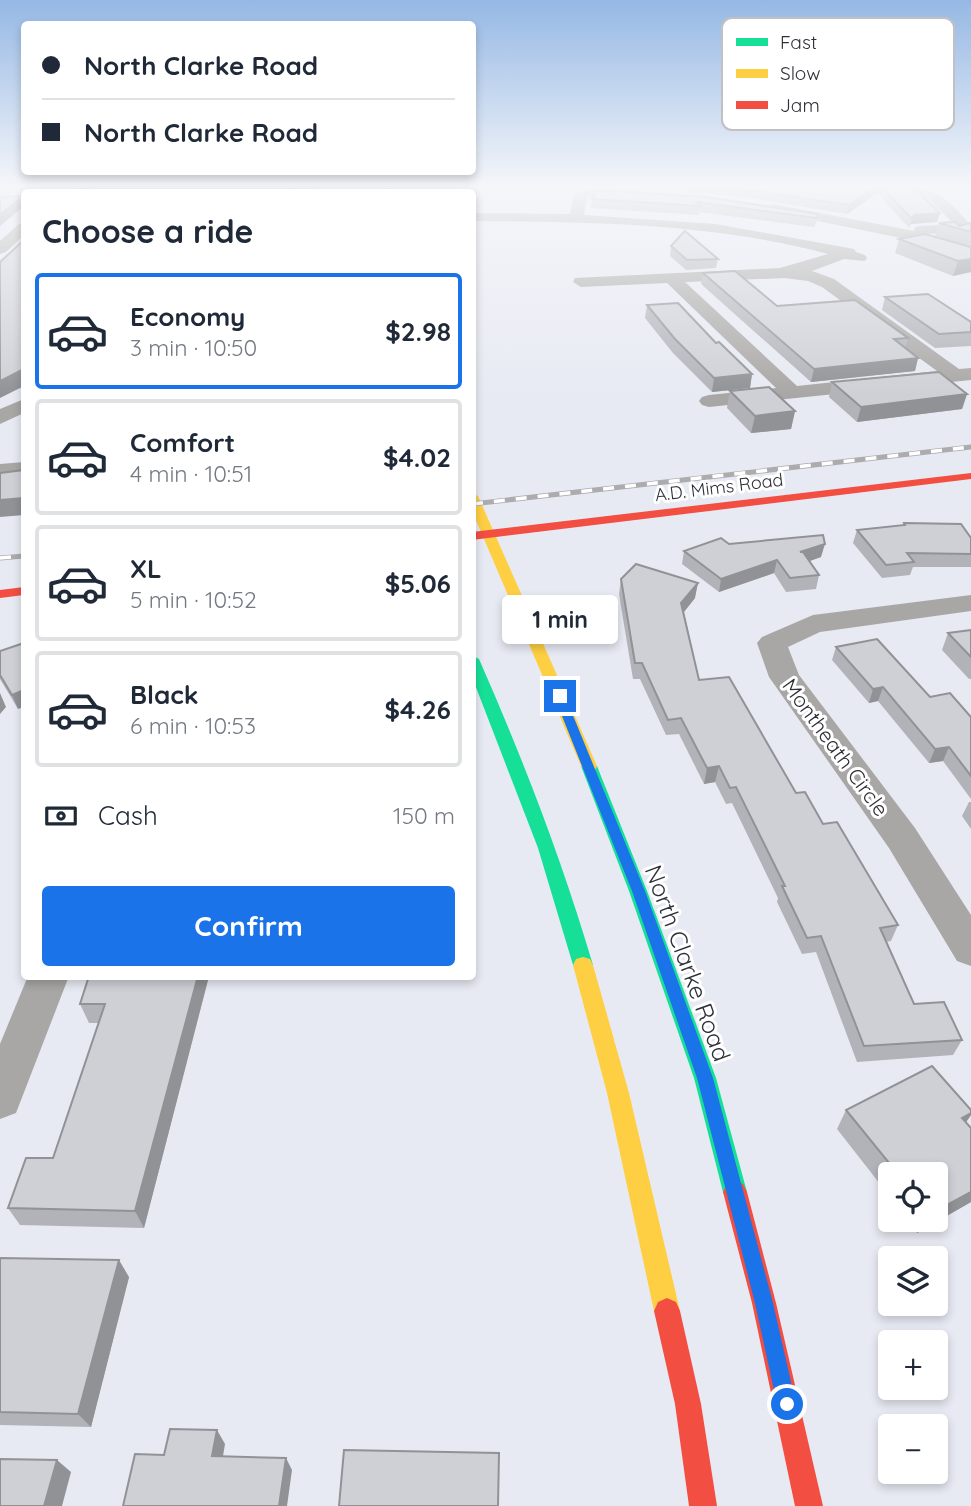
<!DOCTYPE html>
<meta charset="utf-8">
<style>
:root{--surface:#fff;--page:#f2f2f3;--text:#1f2937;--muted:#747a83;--line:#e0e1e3;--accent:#1a73e8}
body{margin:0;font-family:Quicksand,sans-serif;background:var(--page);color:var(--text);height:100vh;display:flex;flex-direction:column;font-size:26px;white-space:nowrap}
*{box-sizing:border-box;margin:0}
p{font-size:23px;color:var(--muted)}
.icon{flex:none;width:38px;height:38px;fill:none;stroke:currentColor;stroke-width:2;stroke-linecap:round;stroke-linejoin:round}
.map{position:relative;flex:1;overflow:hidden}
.details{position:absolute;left:21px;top:189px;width:455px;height:791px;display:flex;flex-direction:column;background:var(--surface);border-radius:7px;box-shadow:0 4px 10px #0003}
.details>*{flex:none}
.top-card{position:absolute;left:21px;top:21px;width:455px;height:154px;border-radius:7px;box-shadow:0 4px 10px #0003;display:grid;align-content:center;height:154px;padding:0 21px;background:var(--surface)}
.fabs{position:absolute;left:878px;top:1162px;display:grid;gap:14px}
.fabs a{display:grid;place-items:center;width:70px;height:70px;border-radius:7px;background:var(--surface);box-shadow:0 4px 10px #0003;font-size:35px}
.end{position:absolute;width:32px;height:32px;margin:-16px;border:9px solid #1a73e8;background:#fff;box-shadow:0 0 0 4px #fff}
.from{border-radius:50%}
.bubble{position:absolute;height:49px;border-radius:7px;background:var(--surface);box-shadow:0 4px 10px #0003;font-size:23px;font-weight:700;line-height:49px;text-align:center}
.top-card b{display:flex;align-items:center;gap:24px;height:66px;font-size:26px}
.top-card b+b{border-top:2px solid var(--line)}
.top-card i{width:18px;height:18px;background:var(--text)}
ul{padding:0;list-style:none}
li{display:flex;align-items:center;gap:21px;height:116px;margin:0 14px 10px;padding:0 7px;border:4px solid var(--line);border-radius:7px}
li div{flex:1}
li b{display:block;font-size:26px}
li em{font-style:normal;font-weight:700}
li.active{border-color:var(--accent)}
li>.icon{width:63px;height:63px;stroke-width:1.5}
h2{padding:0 21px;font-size:32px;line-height:84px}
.pay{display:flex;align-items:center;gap:18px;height:77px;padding:0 21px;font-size:26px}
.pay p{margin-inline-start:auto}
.cta{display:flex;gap:14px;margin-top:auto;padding:14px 21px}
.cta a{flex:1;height:80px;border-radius:7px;background:var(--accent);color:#fff;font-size:28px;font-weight:700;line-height:80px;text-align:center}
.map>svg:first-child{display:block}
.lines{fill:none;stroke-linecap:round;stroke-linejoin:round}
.street{fill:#a9a7a5;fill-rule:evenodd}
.fast{fill:#16e098;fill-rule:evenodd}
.slow{fill:#ffcf43;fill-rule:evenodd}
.jam{fill:#f24e42;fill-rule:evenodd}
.rail-casing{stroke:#acacaf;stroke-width:5}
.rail{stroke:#fff;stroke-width:3.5;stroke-dasharray:11;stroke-linecap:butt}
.wall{fill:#b1b3b8}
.shaded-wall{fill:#909296}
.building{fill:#ced0d6;stroke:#909296;stroke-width:2}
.route{fill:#1a73e8}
.labels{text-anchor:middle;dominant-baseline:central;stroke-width:6;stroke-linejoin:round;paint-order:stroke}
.far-street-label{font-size:18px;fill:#2f3037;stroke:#fff}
.street-label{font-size:21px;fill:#2f3037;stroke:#fff}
.near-street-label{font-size:24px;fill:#2f3037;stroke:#fff}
.key{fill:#fff;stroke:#c1c1c3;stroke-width:2}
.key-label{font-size:19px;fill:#2f3037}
</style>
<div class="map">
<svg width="971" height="1506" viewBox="0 0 971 1506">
<rect width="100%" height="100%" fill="#e8eaf3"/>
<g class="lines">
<!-- street -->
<g class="street">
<path d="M 885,185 C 927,185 944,191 970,225 L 954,233 L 924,234 L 971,250 L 971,260 L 911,240 L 773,212 L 766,208 L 773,204 L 914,231 L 915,227 L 920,226 L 954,224 L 928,198 Z"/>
<path d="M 585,189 L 639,191 L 646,195 L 639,199 L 587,197 L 584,215 L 716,224 L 854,249 L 856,252 L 865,255 L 867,258 L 865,261 L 844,259 L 812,271 L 834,279 L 959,369 L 971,368 L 971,380 L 709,407 L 702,405 L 699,401 L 702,397 L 709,395 L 776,388 L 667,283 L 581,287 L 573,282 L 575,278 L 780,268 L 828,254 C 712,223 591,222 472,221 L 472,213 L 570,214 L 574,195 ZM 785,278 L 808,281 L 822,287 L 937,371 L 797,386 L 685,282 Z"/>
<polygon points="24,223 24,235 6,252 0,254 0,241 19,224"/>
<polygon points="24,399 24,413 0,424 0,409"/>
<polygon points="24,462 24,476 0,478 0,464"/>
<polygon points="971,595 971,611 820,632 788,647 799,675 915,828 971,915 971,966 957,961 889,848 769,677 757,643 762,637 813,615"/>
<polygon points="28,976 69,976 16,1113 0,1119 0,1044"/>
</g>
<!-- fast -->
<g class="fast">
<path d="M 472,655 L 479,659 C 523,759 562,860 593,965 L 590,971 L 583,973 L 576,971 L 573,965 L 538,848 L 472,677 Z"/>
<polygon points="589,760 597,766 647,891 716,1078 747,1192 743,1200 735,1204 727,1200 723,1192 694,1078 629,891 581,766"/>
</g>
<!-- slow -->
<g class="slow">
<polygon points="386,185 392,185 389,192 383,192"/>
<polygon points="472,493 478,496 597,766 595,770 589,772 581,766 472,511"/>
<polygon points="583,957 590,959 593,965 629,1093 680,1311 676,1320 667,1324 658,1320 654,1311 607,1093 573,965 576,959"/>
</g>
<!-- jam -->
<g class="jam">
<polygon points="971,473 971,479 472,540 472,532"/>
<polygon points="24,587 24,595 0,598 0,590"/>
<polygon points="735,1180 743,1184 747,1192 776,1303 823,1506 795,1506 752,1303 723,1192 727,1184"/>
<polygon points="667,1298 676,1302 680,1311 701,1404 717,1506 689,1506 675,1404 654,1311 658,1302"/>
</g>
<defs>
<g id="rail">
<polyline points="472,504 971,447"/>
<polyline points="0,558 24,556"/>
</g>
</defs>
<!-- rail casing -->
<use href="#rail" class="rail-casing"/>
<!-- rail -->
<use href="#rail" class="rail"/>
</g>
<!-- wall -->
<g class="wall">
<polygon points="624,185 905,185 940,213 937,222 911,224 909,228 877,193 847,214 750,198"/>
<polygon points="596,190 818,214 816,223 814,227 699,212 699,215 591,208 592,199"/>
<polygon points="939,223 959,226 971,223 971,272 953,276 895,253 899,239 955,242 935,236"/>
<polygon points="671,246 718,259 716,268 686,270 670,256"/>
<polygon points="703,273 777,306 908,338 905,348 918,358 915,371 811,382 701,284"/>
<polygon points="885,297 971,322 971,346 935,348 882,310"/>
<polygon points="647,305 716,343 752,374 750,388 712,392 673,353 645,318"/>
<polygon points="832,382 967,394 962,409 857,422 829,397"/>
<polygon points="730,391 795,411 791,429 751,433 727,408"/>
<polygon points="904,523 971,538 971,567 913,567 910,575 882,578 853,543 857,530 903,526"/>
<polygon points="729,544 821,557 809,561 819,575 816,589 786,592 774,573 719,592 682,564 684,551"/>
<polygon points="621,579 695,598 684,612 699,680 823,824 898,925 891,941 886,942 914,1004 962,1040 953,1055 857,1062 816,952 802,954 777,902 778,898 732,803 726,804 715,782 704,784 679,734 666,735 640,679 633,679 619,594"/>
<polygon points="971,630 971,679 969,679 942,650 948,633"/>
<polygon points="836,647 971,717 971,799 943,761 929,763 878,701 869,703 832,660"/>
<polygon points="0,651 18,709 0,679"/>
<polygon points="969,802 971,802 971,829 962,816"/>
<polygon points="209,976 144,1228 20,1225 8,1208 53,1158 99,1023 89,1023 80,1004"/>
<polygon points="846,1110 971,1110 971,1115 966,1122 971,1128 971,1202 917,1233 907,1220 936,1220 936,1174 891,1174 891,1198 837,1129"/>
<polygon points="0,1258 129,1277 91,1427 0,1425"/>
</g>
<!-- shaded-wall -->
<g class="shaded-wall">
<polygon points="298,185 318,185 306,192 285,192"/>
<polygon points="577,185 595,185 577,188"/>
<polygon points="879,185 877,193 847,214 849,205"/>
<polygon points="23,196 24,206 0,226 0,215"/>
<polygon points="940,213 937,222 911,224 909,228 912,219 914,215"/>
<polygon points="971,259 971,272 953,276 958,261"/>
<polygon points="918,358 915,371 811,382 814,369"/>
<polygon points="24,369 24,386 0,398 0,381"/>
<polygon points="752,374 750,388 712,392 714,378"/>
<polygon points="967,394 962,409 857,422 861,407"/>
<polygon points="795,411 791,429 751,433 755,416"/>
<polygon points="24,498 24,515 0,517 0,500"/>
<polygon points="825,544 821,557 796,566 800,552"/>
<polygon points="777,560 774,573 719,592 721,579"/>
<polygon points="698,583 695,598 679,618 681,603"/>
<polygon points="883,687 878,701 869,703 873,689"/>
<polygon points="24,690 24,707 18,709 12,695"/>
<polygon points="0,693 6,707 0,714"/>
<polygon points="949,747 943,761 929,763 935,749"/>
<polygon points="719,766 715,782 704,784 707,768"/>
<polygon points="198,976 209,976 144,1228 135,1211"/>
<polygon points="971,1113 971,1115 960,1131 962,1118"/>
<polygon points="971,1192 971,1202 917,1233 927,1220 936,1220 936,1211"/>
<polygon points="119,1260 129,1277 91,1427 78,1414"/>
<polygon points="217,1430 225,1444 221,1468 212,1456"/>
<polygon points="286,1458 292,1470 287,1506 279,1506"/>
<polygon points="57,1460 71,1472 62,1506 44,1506"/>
</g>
<!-- building -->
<g class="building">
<polygon points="102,185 298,185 285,192 261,190 259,192 76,192 80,189"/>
<polygon points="709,185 878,185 849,205 751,190"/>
<polygon points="880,185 905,185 913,187 940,213 914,215 912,219"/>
<polygon points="596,190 705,197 818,214 816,218 696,202 700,206 592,199"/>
<polygon points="23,196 0,215 0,197"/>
<polygon points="955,222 959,226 971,223 971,232 939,223"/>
<polygon points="685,231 718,259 687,260 671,246"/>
<polygon points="925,234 971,247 971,259 958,261 899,239"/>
<polygon points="24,240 24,369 0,381 0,262"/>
<polygon points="735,271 777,306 855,300 908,338 894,339 918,358 814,369 703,273"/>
<polygon points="928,294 971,322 971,332 939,334 885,297"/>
<polygon points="678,303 716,343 719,342 752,374 714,378 675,339 647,305"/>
<polygon points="939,372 967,394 861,407 832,382"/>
<polygon points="769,387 795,411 755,416 730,391"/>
<polygon points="24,470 24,498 0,500 0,473"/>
<polygon points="904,523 961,524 971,538 971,554 907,553 914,562 886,565 857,530 905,525"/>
<polygon points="823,535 825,544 800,552 803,552 819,575 790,578 777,560 721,579 684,551 721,538 729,544"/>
<polygon points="636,564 698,583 681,603 699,680 729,677 796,793 805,792 823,824 837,822 898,925 880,928 914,1004 944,1002 962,1040 864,1046 821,936 807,938 782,886 785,886 736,787 730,788 719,766 707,768 681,718 668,720 642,663 635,663 621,579"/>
<polygon points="971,630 971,657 948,633"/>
<polygon points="877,639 930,697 950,693 971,717 971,776 949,747 935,749 883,687 873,689 836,647"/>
<polygon points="24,643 24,690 12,695 0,675 0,651"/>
<polygon points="89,976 198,976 135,1211 8,1208 26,1158 53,1158 105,1004 80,1004"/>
<polygon points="932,1066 971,1110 971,1113 962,1118 971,1128 971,1192 936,1211 936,1174 898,1174 846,1110"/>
<polygon points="0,1258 119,1260 78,1414 0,1412"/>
<polygon points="170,1429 217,1430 212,1456 286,1458 279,1506 123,1506 135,1454 164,1455"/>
<polygon points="344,1450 499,1453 498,1506 339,1506"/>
<polygon points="0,1459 57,1460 44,1506 0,1506"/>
</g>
<!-- sky -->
<linearGradient id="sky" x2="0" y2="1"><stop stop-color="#95b8e4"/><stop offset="0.47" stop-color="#f5f6fa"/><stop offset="1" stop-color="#f5f6fa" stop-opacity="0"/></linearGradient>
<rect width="971" height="396" fill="url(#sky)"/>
<!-- route -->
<polygon class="route" points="560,692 565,696 645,891 713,1078 773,1303 796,1404 793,1411 787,1414 780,1411 777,1404 755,1303 697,1078 632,891 554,696"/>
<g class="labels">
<!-- far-street labels -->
<g class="far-street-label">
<text transform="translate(719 487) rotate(-7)">A.D. Mims Road</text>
</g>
<!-- street labels -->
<g class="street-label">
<text transform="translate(836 747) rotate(54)">Montheath Circle</text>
</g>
<!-- near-street labels -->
<g class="near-street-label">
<text transform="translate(688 963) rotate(70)">North Clarke Road</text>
</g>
</g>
<!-- legend -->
<rect x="722" y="18" width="232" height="112" rx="10" class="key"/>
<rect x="736" y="38" width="32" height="8" fill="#16e098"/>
<rect x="736" y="69" width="32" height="9" fill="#ffcf43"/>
<rect x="736" y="101" width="32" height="8" fill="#f24e42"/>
<g class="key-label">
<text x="780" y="49">Fast</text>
<text x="780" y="80">Slow</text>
<text x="780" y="112">Jam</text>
</g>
</svg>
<div class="fabs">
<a><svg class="icon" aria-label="locate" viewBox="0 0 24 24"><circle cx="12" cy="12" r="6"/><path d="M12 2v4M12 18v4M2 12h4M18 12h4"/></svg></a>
<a><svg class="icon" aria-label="layers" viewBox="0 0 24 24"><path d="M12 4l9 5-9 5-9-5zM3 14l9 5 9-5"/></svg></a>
<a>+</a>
<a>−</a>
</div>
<i class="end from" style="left:787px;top:1404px"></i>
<i class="end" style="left:560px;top:696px"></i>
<div class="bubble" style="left:502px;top:595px;width:116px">1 min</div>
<div class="top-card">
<b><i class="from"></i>North Clarke Road</b>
<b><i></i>North Clarke Road</b>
</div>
<section class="details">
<h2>Choose a ride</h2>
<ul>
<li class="active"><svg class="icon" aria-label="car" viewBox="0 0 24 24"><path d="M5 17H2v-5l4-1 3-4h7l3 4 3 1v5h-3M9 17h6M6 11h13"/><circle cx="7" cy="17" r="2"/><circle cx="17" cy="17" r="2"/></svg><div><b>Economy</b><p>3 min · 10:50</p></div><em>$2.98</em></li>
<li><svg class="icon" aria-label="car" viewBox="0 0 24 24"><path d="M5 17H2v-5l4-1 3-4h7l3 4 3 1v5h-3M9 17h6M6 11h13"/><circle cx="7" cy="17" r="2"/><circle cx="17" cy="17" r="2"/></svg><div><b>Comfort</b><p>4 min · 10:51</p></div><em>$4.02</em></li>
<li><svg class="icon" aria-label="car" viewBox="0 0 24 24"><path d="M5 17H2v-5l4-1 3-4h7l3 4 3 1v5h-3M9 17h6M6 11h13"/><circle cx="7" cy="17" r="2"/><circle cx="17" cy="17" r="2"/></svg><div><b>XL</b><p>5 min · 10:52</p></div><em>$5.06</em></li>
<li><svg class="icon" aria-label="car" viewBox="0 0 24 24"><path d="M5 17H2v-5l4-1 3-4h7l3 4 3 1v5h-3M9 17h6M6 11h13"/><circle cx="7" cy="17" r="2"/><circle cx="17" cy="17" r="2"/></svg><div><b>Black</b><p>6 min · 10:53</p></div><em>$4.26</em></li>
</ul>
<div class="pay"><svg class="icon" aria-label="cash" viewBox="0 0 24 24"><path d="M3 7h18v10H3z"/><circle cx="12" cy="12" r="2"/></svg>Cash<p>150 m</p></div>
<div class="cta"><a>Confirm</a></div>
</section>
</div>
